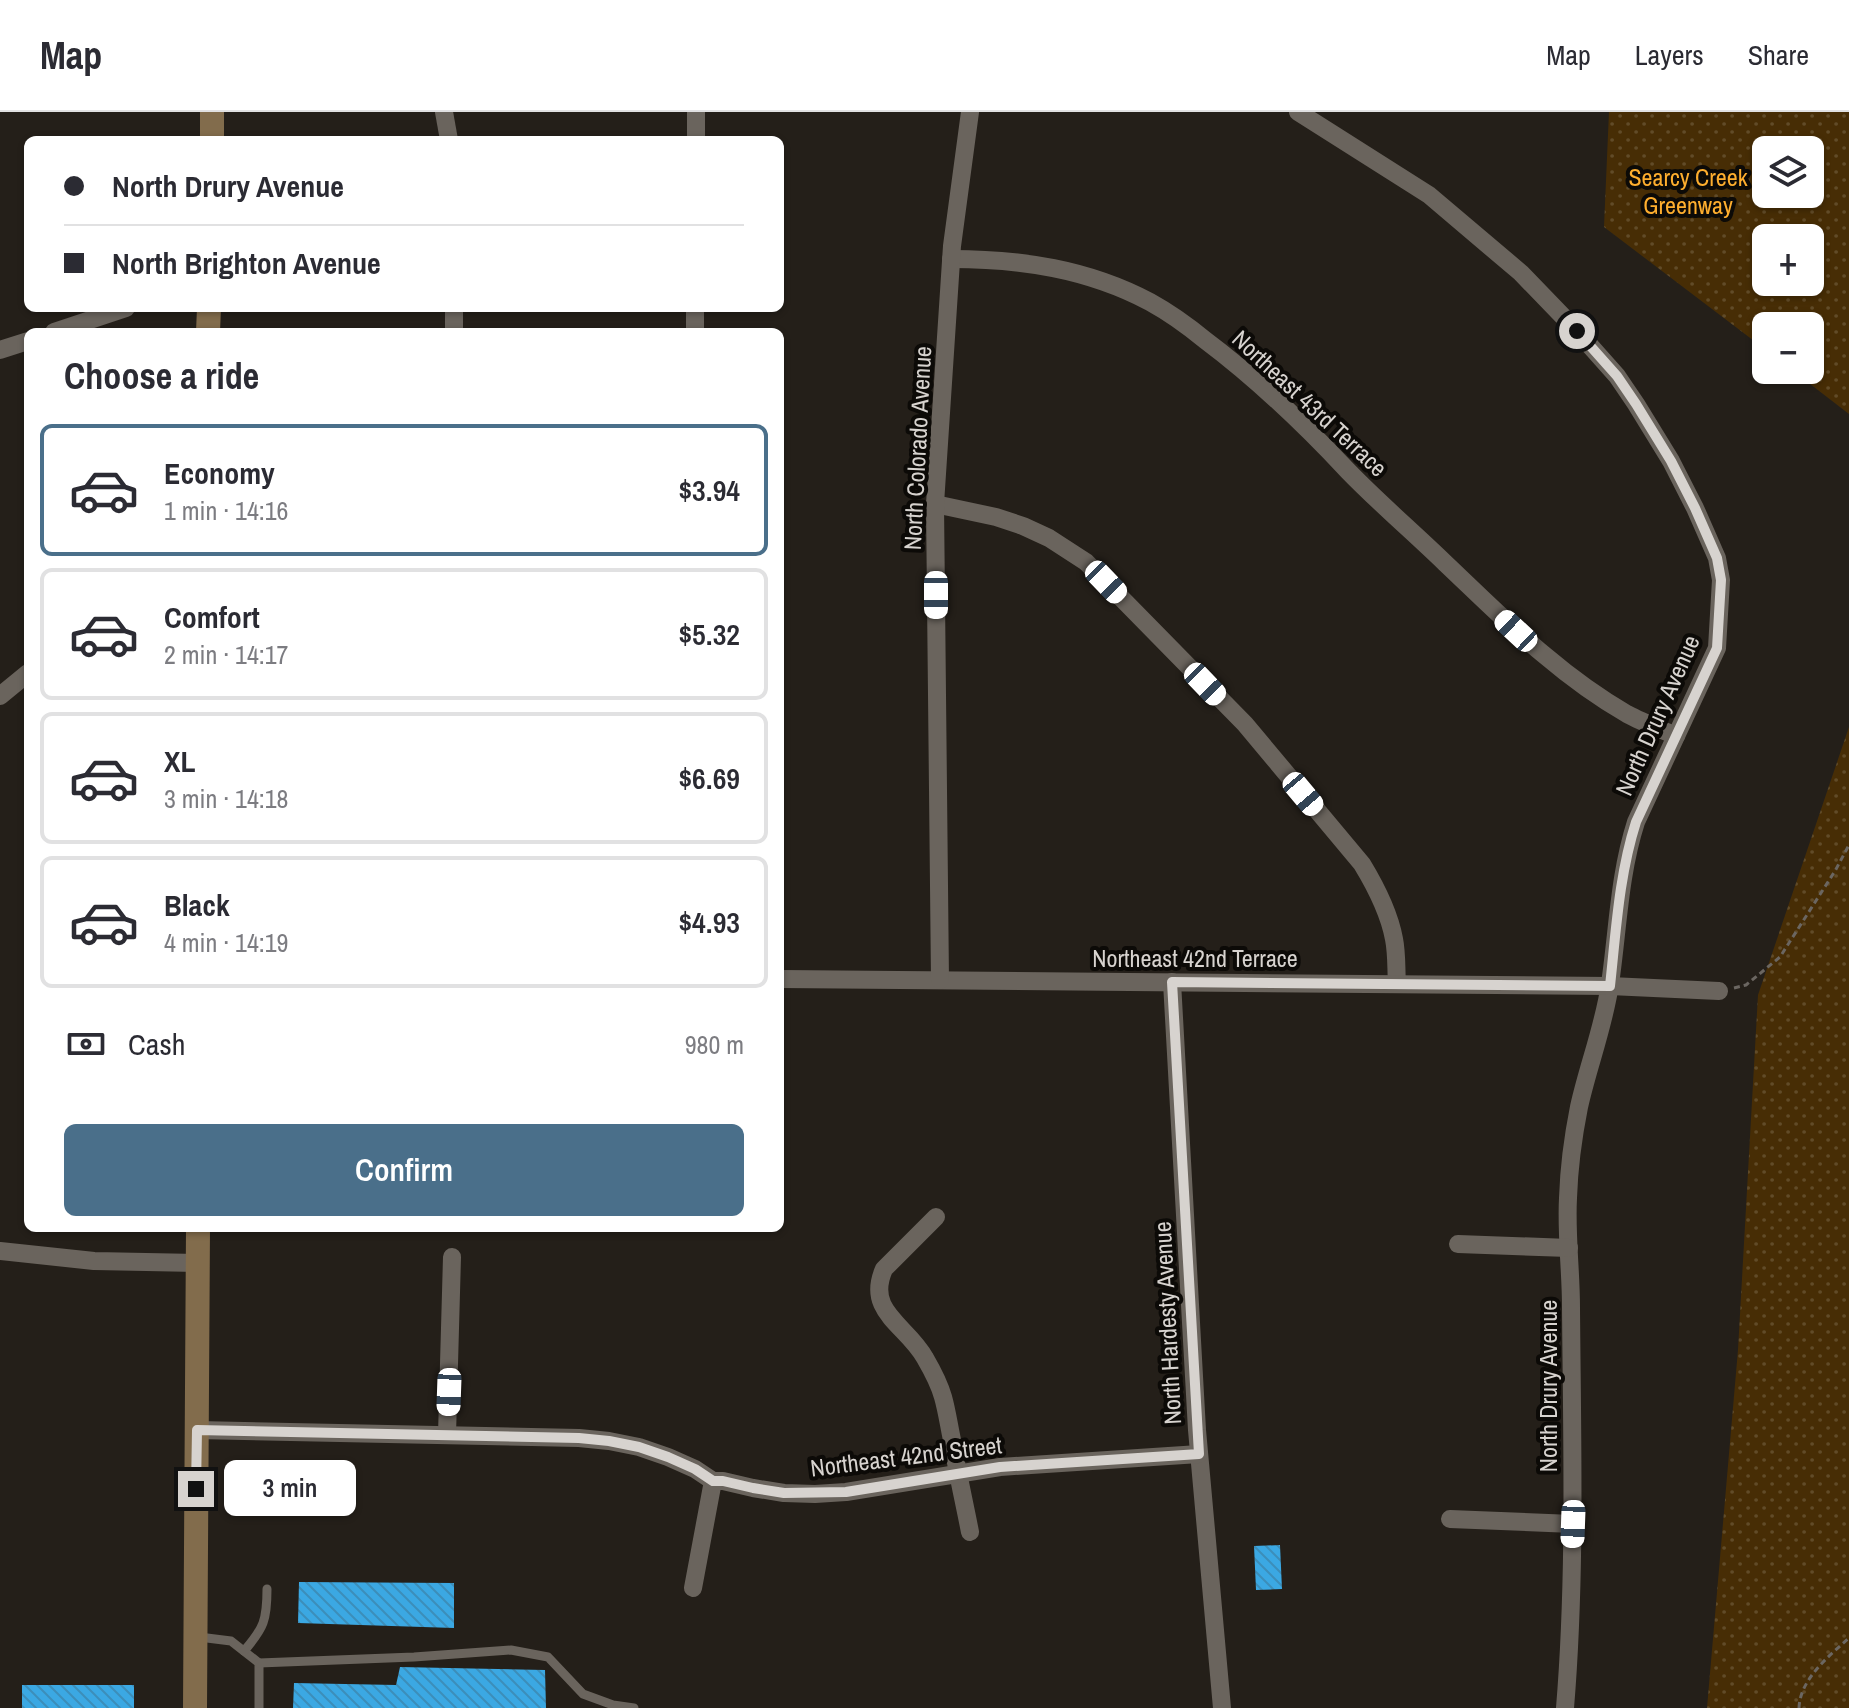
<!DOCTYPE html>
<meta charset="utf-8">
<style>
:root{--surface:#fff;--page:#f7f7f7;--text:#2b2b33;--muted:#7c7c81;--line:#e1e1e2;--accent:#4a6f8a}
body{margin:0;font-family:"Archivo Narrow",sans-serif;background:var(--page);color:var(--text);height:100vh;display:flex;flex-direction:column;font-size:30px;white-space:nowrap}
*{box-sizing:border-box;margin:0}
p{font-size:26px;color:var(--muted)}
.icon{flex:none;width:44px;height:44px;fill:none;stroke:currentColor;stroke-width:2;stroke-linecap:round;stroke-linejoin:round}
.map{position:relative;flex:1;overflow:hidden}
.side{position:absolute;left:24px;top:216px;width:760px;height:904px;display:flex;flex-direction:column;background:var(--surface);border-radius:12px;box-shadow:0 2px 6px #0004}
.side>*{flex:none}
.top-card{position:absolute;left:24px;top:24px;width:760px;height:176px;border-radius:12px;box-shadow:0 2px 6px #0004;display:grid;align-content:center;height:176px;padding:0 40px;background:var(--surface)}
.buttons{position:absolute;left:1752px;top:24px;display:grid;gap:16px}
.buttons a{display:grid;place-items:center;width:72px;height:72px;border-radius:12px;background:var(--surface);box-shadow:0 2px 6px #0004;font-size:40px}
.end{position:absolute;width:36px;height:36px;margin:-18px;border:10px solid #d7d3cf;background:#111;box-shadow:0 0 0 4px #111}
.from{border-radius:50%}
.bubble{position:absolute;height:56px;border-radius:12px;background:var(--surface);box-shadow:0 2px 6px #0004;font-size:26px;font-weight:600;line-height:56px;text-align:center}
.car{position:absolute;width:24px;height:48px;margin:-24px -12px;border-radius:10px;box-shadow:0 0 6px 2px #0007;background:linear-gradient(#fff 24%,#345 0 40%,#fff 0 76%,#345 0 86%,#fff 0)}
.top-card b{display:flex;align-items:center;gap:28px;height:76px;font-size:30px}
.top-card b+b{border-top:2px solid var(--line)}
.top-card i{width:20px;height:20px;background:var(--text)}
ul{padding:0;list-style:none}
li{display:flex;align-items:center;gap:24px;height:132px;margin:0 16px 12px;padding:0 24px;border:4px solid var(--line);border-radius:12px}
li div{flex:1}
li b{display:block;font-size:30px}
li em{font-style:normal;font-weight:600}
li.current{border-color:var(--accent)}
li>.icon{width:72px;height:72px;stroke-width:1.5}
h2{padding:0 40px;font-size:36px;line-height:96px}
.pay{display:flex;align-items:center;gap:20px;height:88px;padding:0 40px;font-size:30px}
.pay p{margin-inline-start:auto}
.cta{display:flex;gap:16px;margin-top:auto;padding:16px 40px}
.cta a{flex:1;height:92px;border-radius:12px;background:var(--accent);color:#fff;font-size:32px;font-weight:600;line-height:92px;text-align:center}
header{display:flex;align-items:center;gap:48px;box-sizing:border-box;height:112px;padding:0 40px;background:var(--surface);border-bottom:2px solid var(--line)}
header strong{font-size:38px}
nav{display:flex;gap:44px;margin-inline-start:auto;font-size:28px}
.map>svg:first-child{display:block}
.green{fill:url(#green-dots);fill-rule:evenodd}
.building{fill:url(#building-back-hatch)}
.lines{fill:none;stroke-linecap:round;stroke-linejoin:round}
.path{stroke:#6b6661;stroke-width:3;stroke-dasharray:6 4;stroke-linecap:butt}
.lane{stroke:#6a645d;stroke-width:9}
.street{stroke:#6a645d;stroke-width:18}
.secondary{stroke:#826c4c;stroke-width:24}
.route{stroke:#d7d3cf;stroke-width:10}
.labels{text-anchor:middle;dominant-baseline:central;stroke-width:8;stroke-linejoin:round;paint-order:stroke}
.park-label{font-size:24px;fill:#feae2e;stroke:#0c0a07}
.street-label{font-size:24px;fill:#d7d3cf;stroke:#0c0a07}
</style>
<header>
<strong>Map</strong>
<nav><a>Map</a><a>Layers</a><a>Share</a></nav>
</header>
<div class="map">
<svg width="1849" height="1596" viewBox="0 0 1849 1596">
<defs>
<pattern id="green-dots" width="8" height="8" patternUnits="userSpaceOnUse" patternTransform="scale(2)"><rect width="8" height="8" fill="#472d05"/><path d="M2 2h.1M6 6h.1" fill="none" stroke="#614b28" stroke-width="1.8" stroke-linecap="round"/></pattern>
<pattern id="building-back-hatch" width="6" height="6" patternUnits="userSpaceOnUse" patternTransform="scale(2)"><rect width="6" height="6" fill="#3ba8e3"/><path d="M-1 5l2 2M0 0l6 6M5-1l2 2" fill="none" stroke="#3c8eba"/></pattern>
</defs>
<rect width="100%" height="100%" fill="#241f19"/>
<!-- green -->
<g class="green">
<path d="M 1609,0 L 1849,0 L 1849,302 L 1792,258 L 1810,258 L 1810,214 L 1766,214 L 1766,238 L 1604,115 ZM 1766,38 L 1810,38 L 1810,82 L 1766,82 ZM 1766,126 L 1810,126 L 1810,170 L 1766,170 Z"/>
<polygon points="1849,615 1849,1596 1707,1596 1738,1238 1758,883"/>
</g>
<!-- building -->
<g class="building">
<polygon points="1280,1433 1282,1477 1256,1478 1254,1434"/>
<polygon points="299,1470 454,1471 454,1516 298,1511"/>
<polygon points="400,1555 545,1558 546,1596 293,1596 294,1571 396,1573"/>
<rect x="22" y="1573" width="112" height="23"/>
</g>
<g class="lines">
<!-- path -->
<g class="path">
<polyline points="1734,876 1746,873 1780,845 1835,759 1849,733"/>
<path d="M 1799,1596 C 1800,1567 1829,1544 1849,1526"/>
</g>
<!-- lane -->
<g class="lane">
<polyline points="199,1525 231,1529 259,1551 259,1596"/>
<path d="M 244,1539 C 264,1516 267,1508 267,1477"/>
<polyline points="259,1551 414,1545 511,1538 548,1545 583,1582 613,1593 634,1596"/>
</g>
<!-- street -->
<g class="street">
<polyline points="444,0 449,28"/>
<polyline points="696,0 696,28"/>
<path d="M 1298,0 L 1429,83 L 1521,161 L 1577,219 L 1617,264 L 1636,292 L 1671,349 L 1695,396 L 1717,446 L 1721,468 L 1717,536 L 1636,710 C 1619,763 1618,817 1610,872 C 1604,914 1588,954 1579,995 C 1573,1025 1569,1055 1568,1086 C 1566,1122 1571,1159 1571,1195 C 1572,1328 1576,1463 1565,1596"/>
<path d="M 951,147 C 1021,147 1088,157 1150,190 C 1170,201 1188,214 1205,228 C 1257,267 1304,312 1348,359 C 1379,391 1413,420 1445,451 C 1502,505 1557,562 1627,602 C 1642,610 1660,617 1676,624"/>
<polyline points="54,220 126,196"/>
<polyline points="454,220 454,196"/>
<polyline points="695,220 695,196"/>
<polyline points="0,238 28,229"/>
<path d="M 935,392 L 996,405 L 1023,414 L 1049,426 L 1086,450 L 1245,612 L 1362,752 C 1376,775 1389,800 1394,827 C 1397,842 1396,857 1397,872"/>
<polyline points="0,584 28,561"/>
<polyline points="780,867 1610,874 1719,879"/>
<polyline points="940,868 935,392 952,134 970,0"/>
<polyline points="1172,870 1197,1318 1222,1596"/>
<path d="M 936,1105 L 884,1157 C 865,1200 907,1213 925,1246 C 932,1258 939,1271 943,1285 C 947,1299 949,1314 952,1328 C 957,1359 964,1389 970,1420"/>
<polyline points="1458,1132 1569,1136"/>
<polyline points="0,1139 94,1149 198,1151"/>
<polyline points="197,1318 579,1326 609,1329 639,1335 668,1345 695,1357 713,1369 723,1369 753,1376 784,1381 815,1382 846,1380 1000,1355 1199,1342"/>
<polyline points="447,1323 452,1145"/>
<polyline points="1450,1407 1573,1412"/>
<polyline points="693,1476 713,1369"/>
</g>
<!-- secondary -->
<g class="secondary">
<polyline points="212,28 212,0"/>
<polyline points="208,220 209,196"/>
<polyline points="195,1596 198,1116"/>
</g>
</g>
<g class="lines">
<!-- route -->
<path class="route" d="M 196,1377 L 197,1318 L 579,1326 L 609,1329 L 639,1335 L 668,1345 L 695,1357 L 713,1369 L 723,1369 L 753,1376 L 784,1381 L 846,1380 L 1000,1355 L 1199,1342 L 1172,870 L 1610,874 C 1616,819 1619,763 1636,710 L 1717,536 L 1721,468 L 1717,446 L 1695,396 L 1671,349 L 1636,292 L 1617,264 L 1577,219"/>
</g>
<g class="labels">
<!-- park labels -->
<g class="park-label">
<text x="1688" y="65">Searcy Creek<tspan x="1688" dy="28">Greenway</tspan></text>
</g>
<!-- street labels -->
<g class="street-label">
<text transform="translate(1310 291) rotate(43)">Northeast 43rd Terrace</text>
<text transform="translate(917 336) rotate(-87)">North Colorado Avenue</text>
<text transform="translate(1657 603) rotate(-66)">North Drury Avenue</text>
<text x="1195" y="846">Northeast 42nd Terrace</text>
<text transform="translate(1167 1211) rotate(-93)">North Hardesty Avenue</text>
<text transform="translate(1548 1274) rotate(-90)">North Drury Avenue</text>
<text transform="translate(906 1344) rotate(-7)">Northeast 42nd Street</text>
</g>
</g>
</svg>
<div class="buttons">
<a><svg class="icon" aria-label="layers" viewBox="0 0 24 24"><path d="M12 4l9 5-9 5-9-5zM3 14l9 5 9-5"/></svg></a>
<a>+</a>
<a>−</a>
</div>
<i class="end from" style="left:1577px;top:219px"></i>
<i class="end" style="left:196px;top:1377px"></i>
<div class="bubble" style="left:224px;top:1348px;width:132px">3 min</div>
<i class="car" style="left:1106px;top:470px;rotate:136deg"></i>
<i class="car" style="left:936px;top:483px;rotate:180deg"></i>
<i class="car" style="left:1516px;top:519px;rotate:313deg"></i>
<i class="car" style="left:1205px;top:572px;rotate:136deg"></i>
<i class="car" style="left:1303px;top:682px;rotate:140deg"></i>
<i class="car" style="left:449px;top:1280px;rotate:182deg"></i>
<i class="car" style="left:1573px;top:1412px;rotate:182deg"></i>
<div class="top-card">
<b><i class="from"></i>North Drury Avenue</b>
<b><i></i>North Brighton Avenue</b>
</div>
<section class="side">
<h2>Choose a ride</h2>
<ul>
<li class="current"><svg class="icon" aria-label="car" viewBox="0 0 24 24"><path d="M5 17H2v-5l4-1 3-4h7l3 4 3 1v5h-3M9 17h6M6 11h13"/><circle cx="7" cy="17" r="2"/><circle cx="17" cy="17" r="2"/></svg><div><b>Economy</b><p>1 min · 14:16</p></div><em>$3.94</em></li>
<li><svg class="icon" aria-label="car" viewBox="0 0 24 24"><path d="M5 17H2v-5l4-1 3-4h7l3 4 3 1v5h-3M9 17h6M6 11h13"/><circle cx="7" cy="17" r="2"/><circle cx="17" cy="17" r="2"/></svg><div><b>Comfort</b><p>2 min · 14:17</p></div><em>$5.32</em></li>
<li><svg class="icon" aria-label="car" viewBox="0 0 24 24"><path d="M5 17H2v-5l4-1 3-4h7l3 4 3 1v5h-3M9 17h6M6 11h13"/><circle cx="7" cy="17" r="2"/><circle cx="17" cy="17" r="2"/></svg><div><b>XL</b><p>3 min · 14:18</p></div><em>$6.69</em></li>
<li><svg class="icon" aria-label="car" viewBox="0 0 24 24"><path d="M5 17H2v-5l4-1 3-4h7l3 4 3 1v5h-3M9 17h6M6 11h13"/><circle cx="7" cy="17" r="2"/><circle cx="17" cy="17" r="2"/></svg><div><b>Black</b><p>4 min · 14:19</p></div><em>$4.93</em></li>
</ul>
<div class="pay"><svg class="icon" aria-label="cash" viewBox="0 0 24 24"><path d="M3 7h18v10H3z"/><circle cx="12" cy="12" r="2"/></svg>Cash<p>980 m</p></div>
<div class="cta"><a>Confirm</a></div>
</section>
</div>
